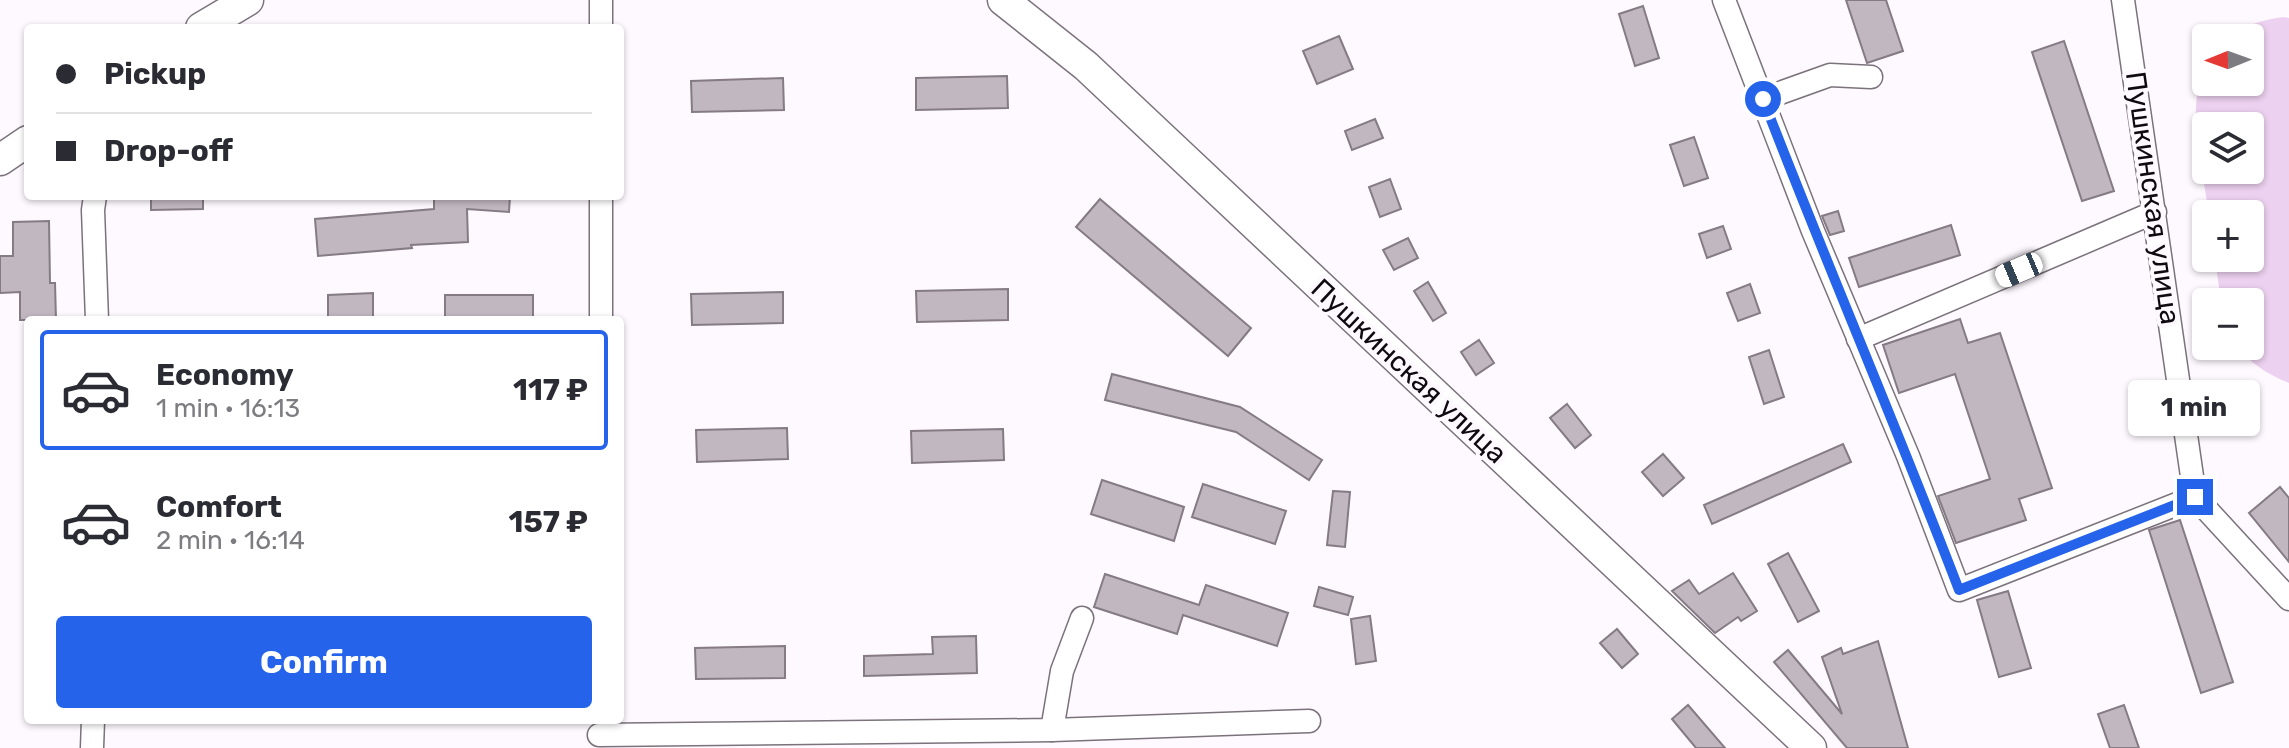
<!DOCTYPE html>
<meta charset="utf-8">
<style>
:root{--surface:#fff;--page:#f7f7f7;--text:#2b2b33;--muted:#7c7c81;--line:#e1e1e2;--accent:#2563eb}
body{margin:0;font-family:Rubik,sans-serif;background:var(--page);color:var(--text);height:100vh;display:flex;flex-direction:column;font-size:30px;white-space:nowrap}
*{box-sizing:border-box;margin:0}
p{font-size:26px;color:var(--muted)}
.icon{flex:none;width:44px;height:44px;fill:none;stroke:currentColor;stroke-width:2;stroke-linecap:round;stroke-linejoin:round}
.map{position:relative;flex:1;overflow:hidden}
.side{position:absolute;left:24px;top:316px;width:600px;height:408px;display:flex;flex-direction:column;background:var(--surface);border-radius:8px;box-shadow:0 2px 6px #0004}
.side>*{flex:none}
.top-card{position:absolute;left:24px;top:24px;width:600px;height:176px;border-radius:8px;box-shadow:0 2px 6px #0004;display:grid;align-content:center;height:176px;padding:0 32px;background:var(--surface)}
.needle{width:52px;rotate:269deg}
.controls{position:absolute;left:2192px;top:24px;display:grid;gap:16px}
.controls a{display:grid;place-items:center;width:72px;height:72px;border-radius:8px;background:var(--surface);box-shadow:0 2px 6px #0004;font-size:40px}
.end{position:absolute;width:36px;height:36px;margin:-18px;border:10px solid #2563eb;background:#fff;box-shadow:0 0 0 4px #fff}
.from{border-radius:50%}
.bubble{position:absolute;height:56px;border-radius:8px;background:var(--surface);box-shadow:0 2px 6px #0004;font-size:26px;font-weight:700;line-height:56px;text-align:center}
.car{position:absolute;width:24px;height:48px;margin:-24px -12px;border-radius:10px;box-shadow:0 0 6px 2px #0007;background:linear-gradient(#fff 24%,#345 0 40%,#fff 0 76%,#345 0 86%,#fff 0)}
.top-card b{display:flex;align-items:center;gap:28px;height:76px;font-size:30px}
.top-card b+b{border-top:2px solid var(--line)}
.top-card i{width:20px;height:20px;background:var(--text)}
ul{padding:14px 0 0;list-style:none}
li{display:flex;align-items:center;gap:24px;height:120px;margin:0 16px 12px;padding:0 16px;border:4px solid transparent;border-radius:8px}
li div{flex:1}
li b{display:block;font-size:30px}
li em{font-style:normal;font-weight:700}
li.current{border-color:var(--accent)}
li>.icon{width:72px;height:72px;stroke-width:1.5}
.primary-button{display:flex;gap:16px;margin-top:auto;padding:16px 32px}
.primary-button a{flex:1;height:92px;border-radius:8px;background:var(--accent);color:#fff;font-size:32px;font-weight:700;line-height:92px;text-align:center}
.map>svg:first-child{display:block}
.green{fill:#edd1f0;fill-rule:evenodd}
.building{fill:#c1b7c1;stroke:#847b85;stroke-width:2}
.lines{fill:none;stroke-linecap:round;stroke-linejoin:round}
.street-casing{stroke:#7b727c;stroke-width:25}
.secondary-casing{stroke:#7b727c;stroke-width:33}
.street{stroke:#fff;stroke-width:22}
.secondary{stroke:#fff;stroke-width:30}
.route{stroke:#2563eb;stroke-width:10}
.labels{text-anchor:middle;dominant-baseline:central;stroke-width:8;stroke-linejoin:round;paint-order:stroke}
.street-label{font-size:28px;fill:#0e0b0f;stroke:#fef8ff}
</style>
<div class="map">
<svg width="2289" height="748" viewBox="0 0 2289 748">
<rect width="100%" height="100%" fill="#fef8ff"/>
<!-- green -->
<path class="green" d="M 2283,17 L 2289,18 L 2289,383 C 2267,374 2251,364 2237,346 L 2250,346 L 2250,302 L 2221,302 L 2215,258 L 2250,258 L 2250,214 L 2209,214 C 2202,164 2185,110 2206,63 L 2206,82 L 2250,82 L 2250,38 L 2228,38 C 2245,25 2262,20 2283,17 ZM 2206,126 L 2250,126 L 2250,170 L 2206,170 Z"/>
<!-- building -->
<g class="building">
<polygon points="1846,0 1886,0 1903,51 1867,63"/>
<polygon points="1643,6 1659,58 1635,66 1619,14"/>
<polygon points="1339,36 1353,69 1317,84 1303,51"/>
<polygon points="2064,41 2114,191 2082,201 2032,52"/>
<polygon points="1007,76 1008,108 916,110 916,78"/>
<polygon points="783,78 784,110 692,112 691,81"/>
<polygon points="1375,119 1383,138 1352,150 1345,131"/>
<polygon points="1694,137 1708,178 1684,186 1670,145"/>
<polygon points="1390,179 1401,209 1380,217 1369,187"/>
<polygon points="151,196 203,196 203,209 151,210"/>
<polygon points="434,196 510,196 509,212 467,209 468,242 411,245 412,248 318,256 315,219 434,209"/>
<polygon points="1100,199 1251,328 1228,356 1076,227"/>
<polygon points="1838,211 1844,231 1830,235 1822,216"/>
<polygon points="49,221 50,283 55,283 56,320 20,320 20,292 0,293 0,256 13,256 13,222"/>
<polygon points="1951,225 1960,255 1859,287 1849,258"/>
<polygon points="1723,226 1731,249 1707,258 1699,234"/>
<polygon points="1408,238 1418,258 1394,270 1383,250"/>
<polygon points="1428,282 1446,313 1433,321 1414,291"/>
<polygon points="1750,284 1760,313 1738,321 1727,293"/>
<polygon points="1008,289 1008,320 917,322 916,291"/>
<polygon points="783,292 783,323 692,325 691,294"/>
<polygon points="373,293 373,320 328,320 328,295"/>
<rect x="445" y="295" width="88" height="25"/>
<polygon points="1960,319 1968,343 2000,333 2052,488 2019,499 2026,520 1956,543 1938,496 1990,479 1955,374 1899,393 1883,345"/>
<polygon points="1479,340 1494,363 1476,375 1461,352"/>
<polygon points="1769,350 1784,397 1764,404 1749,357"/>
<polygon points="1112,374 1240,407 1322,460 1309,480 1236,432 1105,400"/>
<polygon points="1567,404 1591,435 1575,448 1550,418"/>
<polygon points="787,428 788,459 697,462 696,430"/>
<polygon points="1003,429 1004,460 912,463 911,431"/>
<polygon points="1843,444 1851,462 1712,524 1704,505"/>
<polygon points="1663,454 1684,478 1663,496 1642,472"/>
<polygon points="1102,480 1184,507 1174,541 1091,514"/>
<polygon points="1203,484 1286,511 1275,544 1192,517"/>
<polygon points="2280,487 2289,498 2289,562 2249,513"/>
<polygon points="1333,491 1350,492 1345,547 1327,545"/>
<polygon points="2180,520 2233,682 2201,693 2149,530"/>
<polygon points="1788,553 1819,611 1798,622 1768,564"/>
<polygon points="1733,573 1757,611 1741,621 1738,617 1715,633 1672,591 1689,580 1699,594"/>
<polygon points="1105,574 1199,605 1206,585 1288,613 1277,646 1183,615 1177,634 1094,607"/>
<polygon points="1319,587 1353,597 1348,615 1314,606"/>
<polygon points="2008,591 2031,668 1999,677 1977,600"/>
<polygon points="1370,616 1376,661 1356,664 1351,619"/>
<polygon points="1617,629 1638,654 1622,668 1600,643"/>
<polygon points="976,636 977,673 864,676 864,656 933,654 932,637"/>
<polygon points="1878,641 1908,748 1847,748 1774,662 1788,650 1842,714 1822,657 1841,648 1843,654"/>
<polygon points="785,646 785,678 696,679 695,648"/>
<polygon points="1688,705 1725,748 1696,748 1672,719"/>
<polygon points="2124,705 2139,748 2110,748 2098,714"/>
</g>
<g class="lines">
<defs>
<g id="street">
<polyline points="1724,0 1813,231 1908,456 1959,590 2195,497"/>
<polyline points="2123,0 2195,497 2289,599"/>
<polyline points="601,28 601,0"/>
<polyline points="1763,99 1830,75 1871,77"/>
<polyline points="95,196 93,210 97,320"/>
<polyline points="601,196 601,320"/>
<polyline points="1858,339 2155,212"/>
<polyline points="1052,730 1062,671 1082,618"/>
<polyline points="599,735 1052,730 1309,721"/>
<polyline points="92,748 93,720"/>
</g>
<g id="secondary">
<polyline points="1003,0 1086,66 1811,748"/>
<polyline points="201,28 248,0"/>
<polyline points="0,160 28,141"/>
</g>
</defs>
<!-- street casing -->
<use href="#street" class="street-casing"/>
<!-- secondary casing -->
<use href="#secondary" class="secondary-casing"/>
<!-- street -->
<use href="#street" class="street"/>
<!-- secondary -->
<use href="#secondary" class="secondary"/>
</g>
<g class="lines">
<!-- route -->
<path class="route" d="M 1763,99 C 1826,263 1896,425 1959,590 L 2195,497"/>
</g>
<g class="labels">
<!-- street labels -->
<g class="street-label">
<text transform="translate(2153 198) rotate(82)">Пушкинская улица</text>
<text transform="translate(1409 371) rotate(43)">Пушкинская улица</text>
</g>
</g>
</svg>
<div class="controls">
<a><svg class="needle" viewBox="-14 -14 28 28"><path d="M0-13l5 13h-10z" fill="#e53935"/><path d="M0 13l5-13h-10z" fill="#7c7c81"/></svg></a>
<a><svg class="icon" aria-label="layers" viewBox="0 0 24 24"><path d="M12 4l9 5-9 5-9-5zM3 14l9 5 9-5"/></svg></a>
<a>+</a>
<a>−</a>
</div>
<i class="end from" style="left:1763px;top:99px"></i>
<i class="end" style="left:2195px;top:497px"></i>
<div class="bubble" style="left:2128px;top:380px;width:132px">1 min</div>
<i class="car" style="left:2019px;top:270px;rotate:247deg"></i>
<div class="top-card">
<b><i class="from"></i>Pickup</b>
<b><i></i>Drop-off</b>
</div>
<section class="side">
<ul>
<li class="current"><svg class="icon" aria-label="car" viewBox="0 0 24 24"><path d="M5 17H2v-5l4-1 3-4h7l3 4 3 1v5h-3M9 17h6M6 11h13"/><circle cx="7" cy="17" r="2"/><circle cx="17" cy="17" r="2"/></svg><div><b>Economy</b><p>1 min · 16:13</p></div><em>117 ₽</em></li>
<li><svg class="icon" aria-label="car" viewBox="0 0 24 24"><path d="M5 17H2v-5l4-1 3-4h7l3 4 3 1v5h-3M9 17h6M6 11h13"/><circle cx="7" cy="17" r="2"/><circle cx="17" cy="17" r="2"/></svg><div><b>Comfort</b><p>2 min · 16:14</p></div><em>157 ₽</em></li>
</ul>
<div class="primary-button"><a>Confirm</a></div>
</section>
</div>
